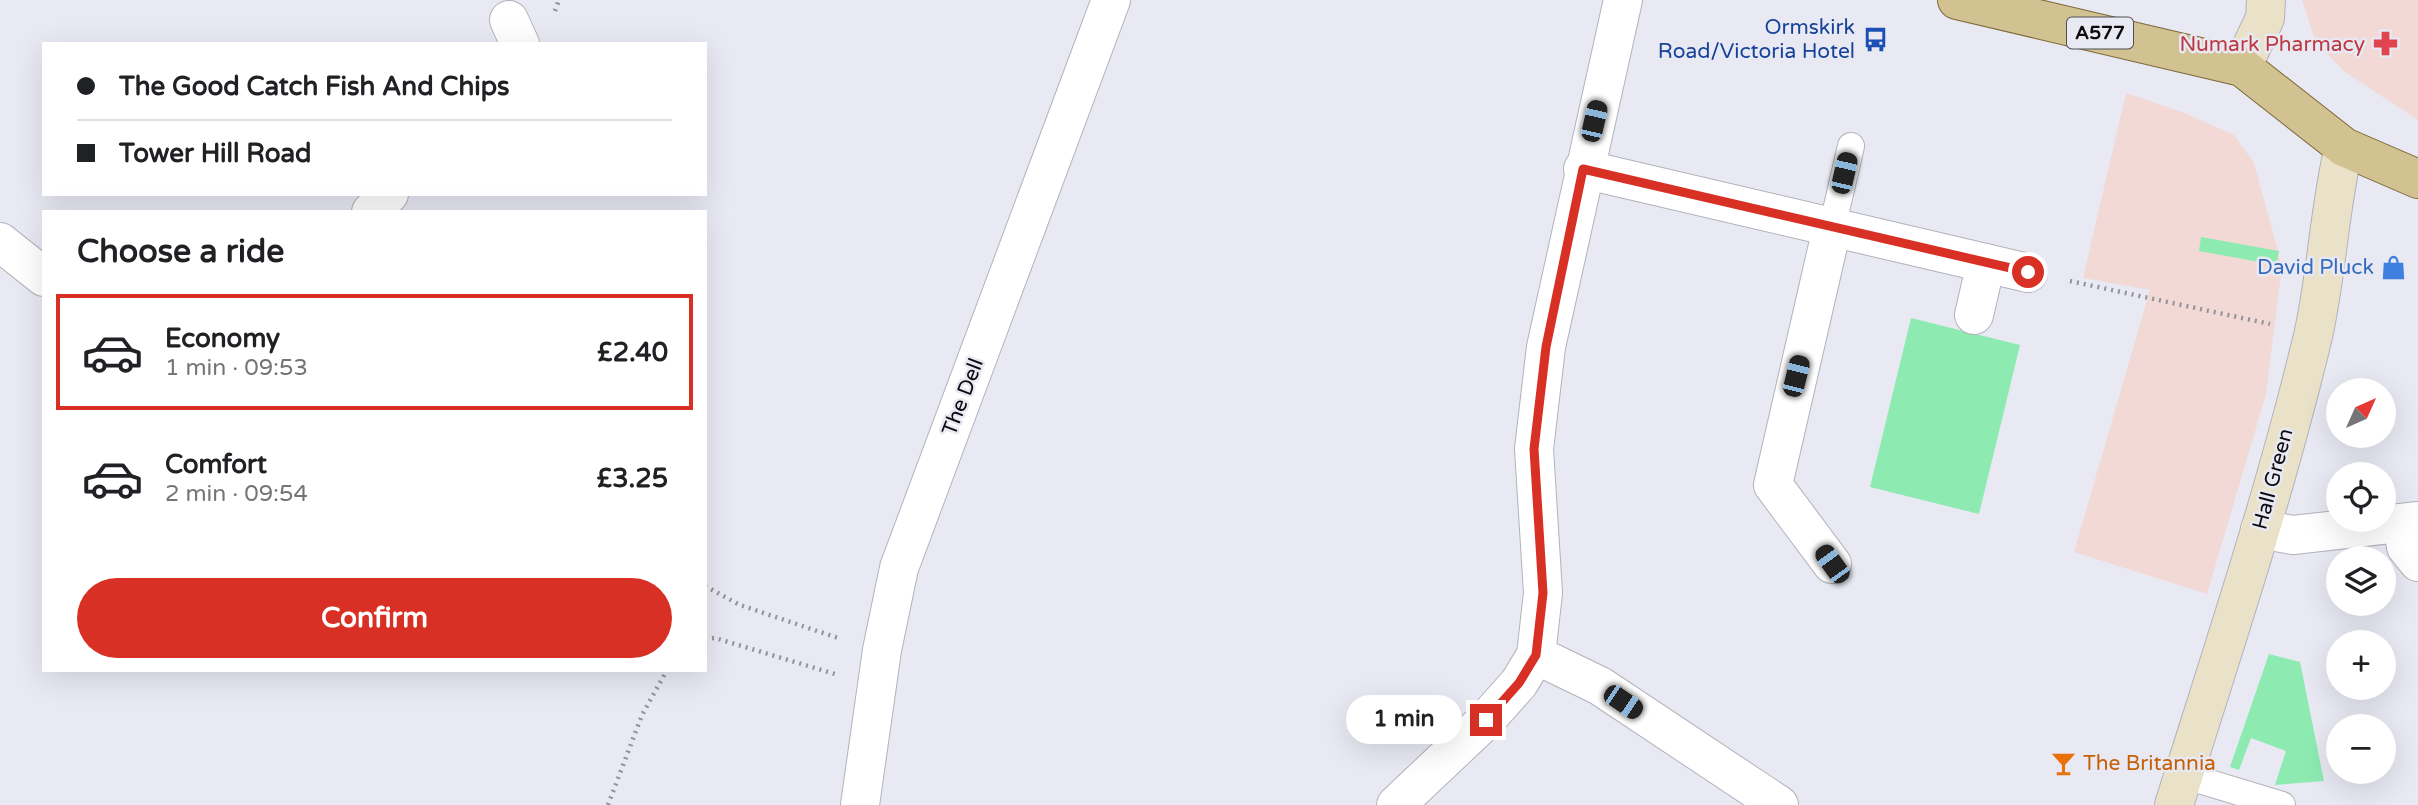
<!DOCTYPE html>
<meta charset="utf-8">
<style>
:root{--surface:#fff;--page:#f2f2f2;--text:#202124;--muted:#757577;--line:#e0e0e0;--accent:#d93025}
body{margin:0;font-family:"Varela Round",sans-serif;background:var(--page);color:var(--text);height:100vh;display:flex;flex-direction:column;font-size:26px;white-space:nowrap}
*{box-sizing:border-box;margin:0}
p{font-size:23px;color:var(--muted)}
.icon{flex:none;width:38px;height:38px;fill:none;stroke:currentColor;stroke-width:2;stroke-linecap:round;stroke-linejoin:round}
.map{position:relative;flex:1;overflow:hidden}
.side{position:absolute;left:42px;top:210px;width:665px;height:462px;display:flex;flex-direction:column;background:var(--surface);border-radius:0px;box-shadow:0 7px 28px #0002}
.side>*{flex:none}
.banner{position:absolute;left:42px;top:42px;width:665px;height:154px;border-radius:0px;box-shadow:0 7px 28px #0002;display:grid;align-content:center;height:154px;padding:0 35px;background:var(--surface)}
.needle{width:46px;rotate:45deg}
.fabs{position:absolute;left:2326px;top:378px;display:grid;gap:14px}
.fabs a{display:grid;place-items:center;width:70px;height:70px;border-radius:50%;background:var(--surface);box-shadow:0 7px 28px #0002;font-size:35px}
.end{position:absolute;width:32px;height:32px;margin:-16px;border:9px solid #d93025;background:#fff;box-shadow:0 0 0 4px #fff}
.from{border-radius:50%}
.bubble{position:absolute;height:49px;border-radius:24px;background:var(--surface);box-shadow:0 7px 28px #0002;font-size:23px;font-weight:800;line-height:49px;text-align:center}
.car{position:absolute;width:21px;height:42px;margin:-21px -10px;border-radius:9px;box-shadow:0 0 5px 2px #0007;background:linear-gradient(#222 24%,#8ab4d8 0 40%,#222 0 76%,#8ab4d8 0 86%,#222 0)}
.banner b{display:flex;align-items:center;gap:24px;height:66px;font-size:26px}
.banner b+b{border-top:2px solid var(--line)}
.banner i{width:18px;height:18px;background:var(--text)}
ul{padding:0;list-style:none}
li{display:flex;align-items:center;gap:21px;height:116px;margin:0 14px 10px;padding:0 21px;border:4px solid transparent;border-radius:0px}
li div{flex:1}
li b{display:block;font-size:26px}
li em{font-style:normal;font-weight:800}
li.selected{border-color:var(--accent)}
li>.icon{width:63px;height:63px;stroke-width:1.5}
h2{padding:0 35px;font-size:32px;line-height:84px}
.action{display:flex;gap:14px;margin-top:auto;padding:14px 35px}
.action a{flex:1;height:80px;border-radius:42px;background:var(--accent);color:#fff;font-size:28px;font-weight:800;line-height:80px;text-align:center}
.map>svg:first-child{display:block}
.commercial{fill:#f3d9d5}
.grass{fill:#8debb2}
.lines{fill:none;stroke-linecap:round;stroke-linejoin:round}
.lane-casing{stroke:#b2b2bc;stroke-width:28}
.street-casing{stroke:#b2b2bc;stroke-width:40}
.secondary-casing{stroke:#b2b2bc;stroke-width:40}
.primary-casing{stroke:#7a6834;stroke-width:40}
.path{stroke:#92929a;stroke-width:4.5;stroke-dasharray:2 5;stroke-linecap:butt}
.lane{stroke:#fff;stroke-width:26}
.street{stroke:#fff;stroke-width:38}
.secondary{stroke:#e9e1c8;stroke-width:38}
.primary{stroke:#d3c291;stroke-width:38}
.route{stroke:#d93025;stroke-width:9}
.labels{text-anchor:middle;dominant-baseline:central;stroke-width:5;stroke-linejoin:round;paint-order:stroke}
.shield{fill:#e8e9f3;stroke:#4e4e53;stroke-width:2}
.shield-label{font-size:19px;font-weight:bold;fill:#0c0c0f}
.transit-label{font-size:21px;fill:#164399;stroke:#e8e9f3;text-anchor:end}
.health-label{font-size:21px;fill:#be3a42;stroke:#e8e9f3;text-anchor:end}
.shop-label{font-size:21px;fill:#366cbe;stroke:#e8e9f3;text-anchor:end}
.street-label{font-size:21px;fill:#0c0c0f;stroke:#e8e9f3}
.food-label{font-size:21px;fill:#c56008;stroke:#e8e9f3;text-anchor:start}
</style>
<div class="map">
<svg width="2418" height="805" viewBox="0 0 2418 805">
<rect width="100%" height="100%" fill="#e8e9f3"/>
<!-- commercial -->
<g class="commercial">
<polygon points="2302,0 2418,0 2418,120 2345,72 2316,43"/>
<polygon points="2126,93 2182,112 2234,135 2254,163 2282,266 2266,394 2207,594 2074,552 2150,290 2083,278"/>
</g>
<!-- grass -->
<g class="grass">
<polygon points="2201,237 2279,251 2276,265 2199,251"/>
<polygon points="1911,318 2020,345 1979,514 1870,487"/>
<polygon points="2269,654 2300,662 2324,781 2275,785 2286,751 2251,738 2239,770 2230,767"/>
</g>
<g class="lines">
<defs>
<g id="lane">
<polyline points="1832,228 1851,146"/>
<polyline points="2183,775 2282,805"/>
</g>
<g id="street">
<polyline points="509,20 520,44"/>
<polyline points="1583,169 2028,273"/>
<polyline points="371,212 389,194"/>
<polyline points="1832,228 1773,485 1832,564"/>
<polyline points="0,242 44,277"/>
<polyline points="1974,315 1986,263"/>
<polyline points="2402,524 2406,547 2418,562"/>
<polyline points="2260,529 2293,535 2418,521"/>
<polyline points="1536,655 1600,686 1779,805"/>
<polyline points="860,805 882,650 899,568 1111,0"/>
<polyline points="1396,805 1486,720 1519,683 1536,655 1543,593 1534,449 1546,347 1623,0"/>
</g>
<g id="secondary">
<polyline points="2242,67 2265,18 2266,0"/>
<path d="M 2174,805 C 2223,650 2275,494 2313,336 C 2327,274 2329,209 2344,147"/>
</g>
<polyline id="primary" points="1957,0 2242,67 2344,147 2418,179"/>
</defs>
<!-- lane casing -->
<use href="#lane" class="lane-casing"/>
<!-- street casing -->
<use href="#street" class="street-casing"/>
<!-- secondary casing -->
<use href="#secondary" class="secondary-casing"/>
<!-- primary casing -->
<use href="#primary" class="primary-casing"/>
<!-- path -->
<g class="path">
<polyline points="555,11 559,0"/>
<polyline points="2070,281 2270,324"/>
<polyline points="705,586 740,605 841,639"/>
<polyline points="705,639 715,638 835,674"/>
<polyline points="608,805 642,715 667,670"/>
</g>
<!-- lane -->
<use href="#lane" class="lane"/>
<!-- street -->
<use href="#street" class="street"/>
<!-- secondary -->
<use href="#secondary" class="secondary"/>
<!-- primary -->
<use href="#primary" class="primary"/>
</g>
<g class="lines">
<!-- route -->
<polyline class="route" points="1486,720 1519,683 1536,655 1543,593 1534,449 1546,347 1583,169 2028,272"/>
</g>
<!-- icons -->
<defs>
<symbol id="bus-bare" viewBox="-9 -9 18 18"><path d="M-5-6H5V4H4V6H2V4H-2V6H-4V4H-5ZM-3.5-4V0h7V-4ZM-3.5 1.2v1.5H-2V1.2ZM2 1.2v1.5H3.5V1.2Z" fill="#1a4fb4" stroke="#e8e9f3" stroke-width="2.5" paint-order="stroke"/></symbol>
<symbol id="pharmacy-bare" viewBox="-9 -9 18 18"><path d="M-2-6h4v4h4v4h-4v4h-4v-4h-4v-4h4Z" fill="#e0444e" stroke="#e8e9f3" stroke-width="2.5" paint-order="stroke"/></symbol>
<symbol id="shop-bare" viewBox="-9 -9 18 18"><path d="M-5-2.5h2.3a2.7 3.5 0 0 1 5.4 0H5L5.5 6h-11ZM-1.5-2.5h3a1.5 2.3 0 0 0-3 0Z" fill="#3f7fe0" stroke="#e8e9f3" stroke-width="2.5" paint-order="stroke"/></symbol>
<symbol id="bar-bare" viewBox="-9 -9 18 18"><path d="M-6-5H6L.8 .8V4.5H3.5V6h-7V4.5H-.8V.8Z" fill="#e8710a" stroke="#e8e9f3" stroke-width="2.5" paint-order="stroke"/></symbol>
</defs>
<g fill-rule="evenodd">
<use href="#bus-bare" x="1858" y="22" width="35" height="35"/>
<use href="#pharmacy-bare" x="2368" y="26" width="35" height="35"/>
<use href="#shop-bare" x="2376" y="250" width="35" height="35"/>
<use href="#bar-bare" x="2046" y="746" width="35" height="35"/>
</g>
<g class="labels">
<!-- shield labels -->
<rect class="shield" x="2067" y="17.5" width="66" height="31" rx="5"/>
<g class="shield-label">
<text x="2100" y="33">A577</text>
</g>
<!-- transit labels -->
<g class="transit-label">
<text x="1855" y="27">Ormskirk<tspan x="1855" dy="24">Road/Victoria Hotel</tspan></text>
</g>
<!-- health labels -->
<g class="health-label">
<text x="2365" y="44">Numark Pharmacy</text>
</g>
<!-- shop labels -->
<g class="shop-label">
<text x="2374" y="267">David Pluck</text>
</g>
<!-- street labels -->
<g class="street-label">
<text transform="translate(963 397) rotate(-69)">The Dell</text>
<text transform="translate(2273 479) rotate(-75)">Hall Green</text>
</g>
<!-- food labels -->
<g class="food-label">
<text x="2083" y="763">The Britannia</text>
</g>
</g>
</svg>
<div class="fabs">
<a><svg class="needle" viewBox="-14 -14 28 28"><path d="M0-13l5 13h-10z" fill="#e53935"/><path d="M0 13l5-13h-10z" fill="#757577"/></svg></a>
<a><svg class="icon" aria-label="locate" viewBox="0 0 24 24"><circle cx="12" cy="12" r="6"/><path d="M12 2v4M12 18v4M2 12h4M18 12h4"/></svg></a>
<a><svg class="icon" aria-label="layers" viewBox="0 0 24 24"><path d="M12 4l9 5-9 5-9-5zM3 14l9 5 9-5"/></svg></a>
<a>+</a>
<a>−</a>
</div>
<i class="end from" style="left:2028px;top:272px"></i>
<i class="end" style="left:1486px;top:720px"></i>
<div class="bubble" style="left:1346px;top:695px;width:116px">1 min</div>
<i class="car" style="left:1594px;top:121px;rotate:13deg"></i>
<i class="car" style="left:1844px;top:173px;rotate:13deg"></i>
<i class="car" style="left:1796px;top:376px;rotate:14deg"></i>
<i class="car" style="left:1832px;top:564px;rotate:324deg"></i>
<i class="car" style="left:1623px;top:702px;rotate:124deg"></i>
<div class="banner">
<b><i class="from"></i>The Good Catch Fish And Chips</b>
<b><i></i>Tower Hill Road</b>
</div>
<section class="side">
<h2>Choose a ride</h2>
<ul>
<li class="selected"><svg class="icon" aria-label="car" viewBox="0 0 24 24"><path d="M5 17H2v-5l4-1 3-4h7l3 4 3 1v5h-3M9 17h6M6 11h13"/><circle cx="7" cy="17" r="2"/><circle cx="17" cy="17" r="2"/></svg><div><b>Economy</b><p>1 min · 09:53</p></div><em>£2.40</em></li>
<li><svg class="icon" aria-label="car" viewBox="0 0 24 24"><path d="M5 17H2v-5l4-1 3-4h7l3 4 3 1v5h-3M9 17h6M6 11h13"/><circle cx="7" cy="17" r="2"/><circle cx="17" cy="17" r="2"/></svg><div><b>Comfort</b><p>2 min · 09:54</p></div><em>£3.25</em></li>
</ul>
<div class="action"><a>Confirm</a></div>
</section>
</div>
